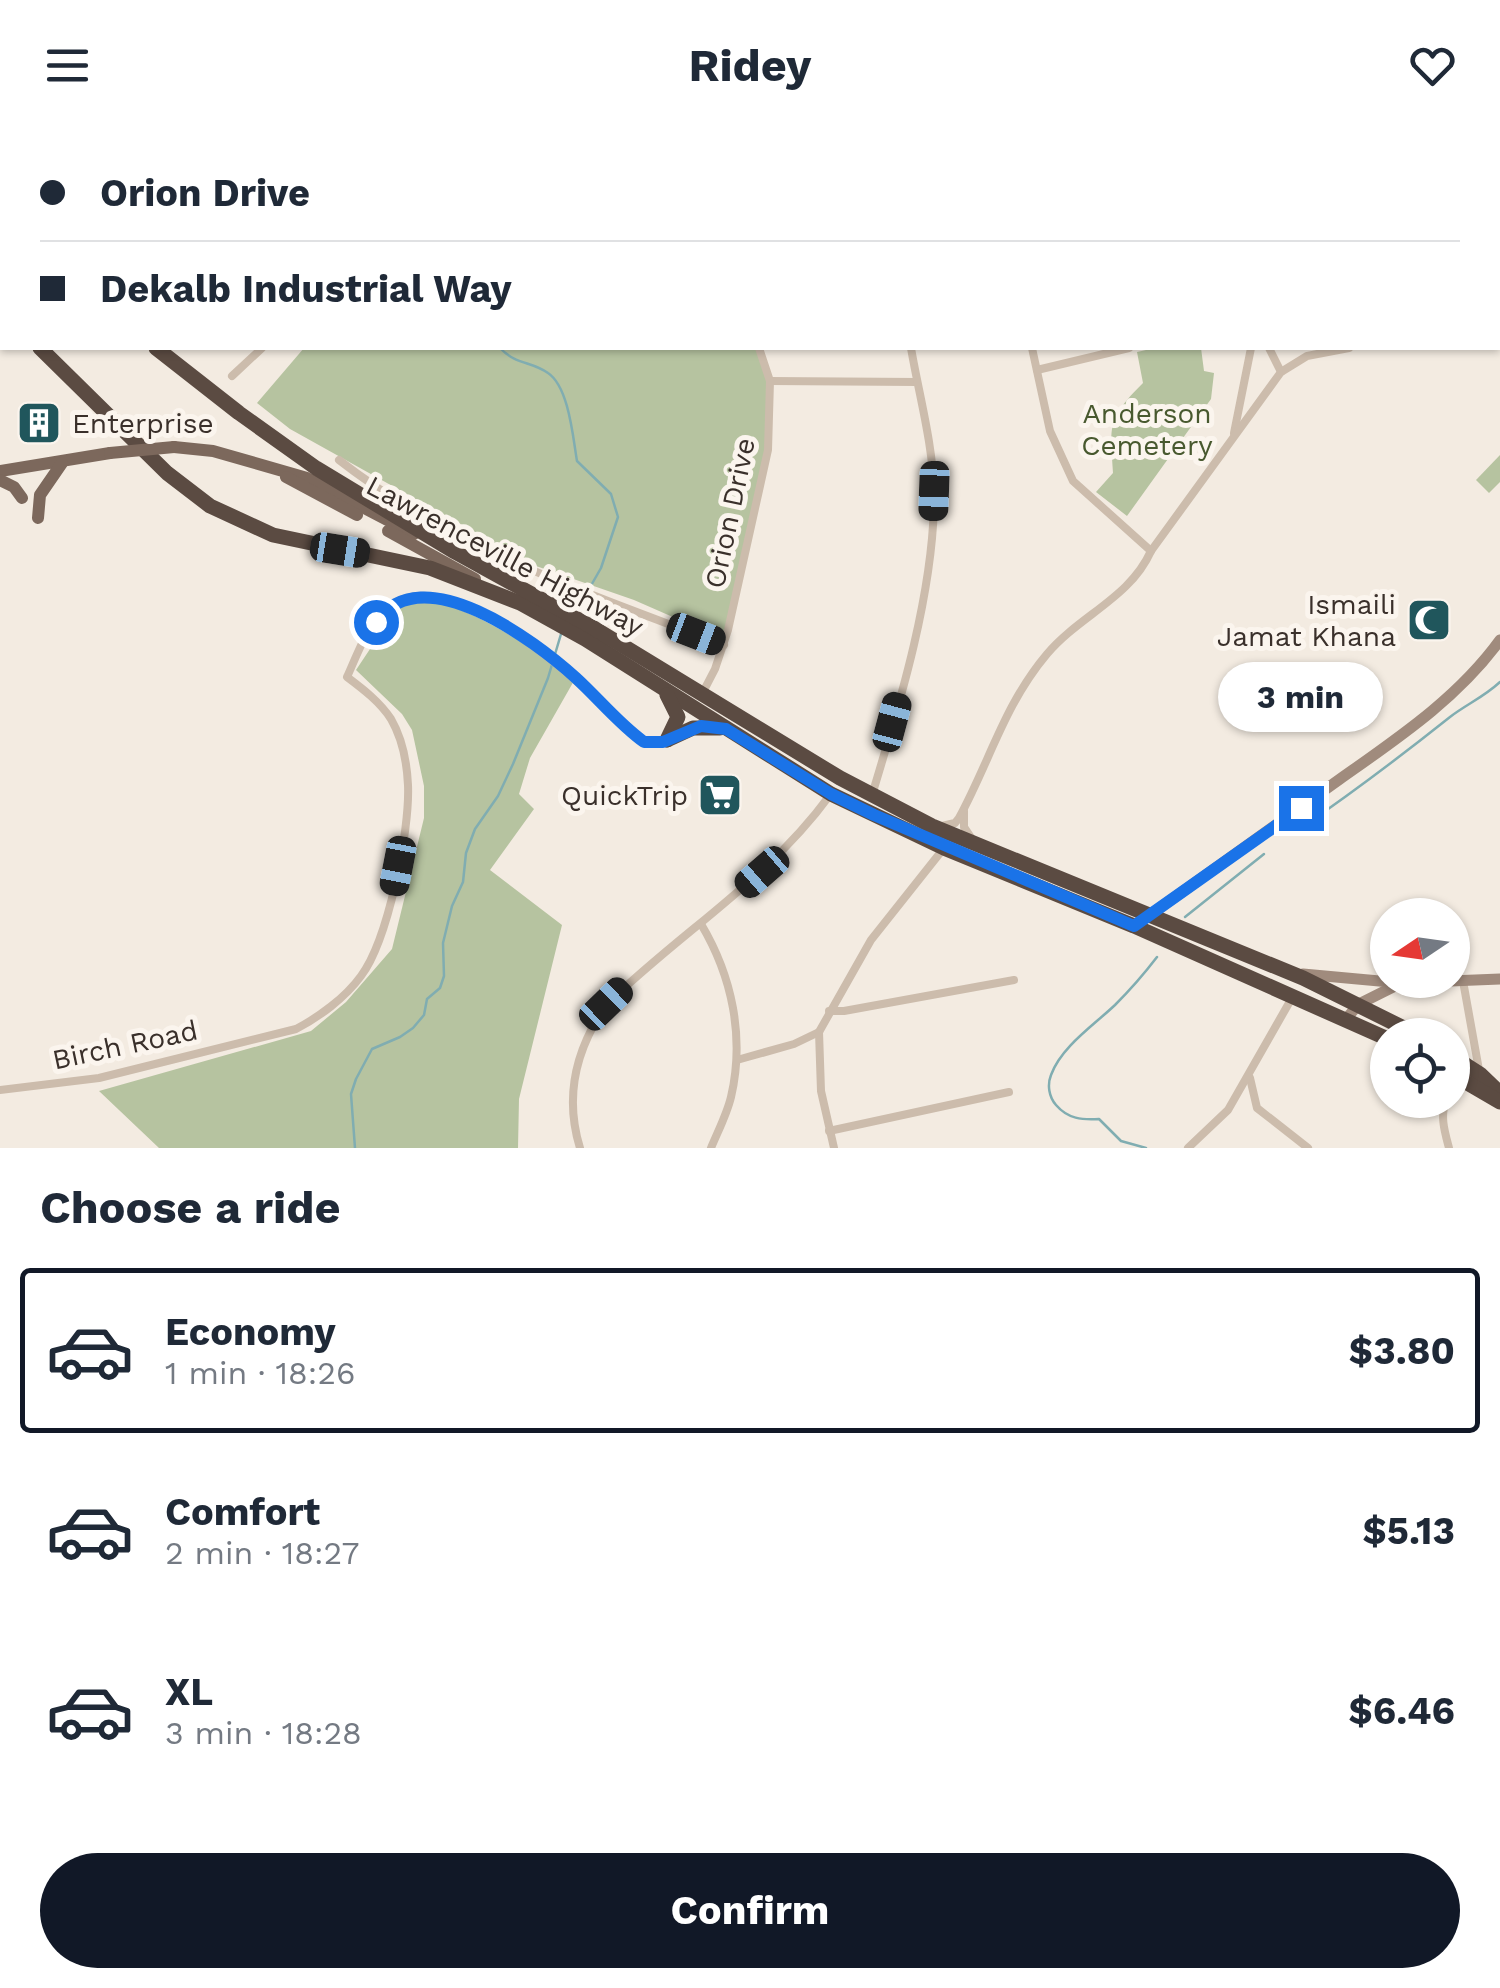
<!DOCTYPE html>
<meta charset="utf-8">
<style>
:root{--surface:#fff;--page:#f6f6f7;--text:#1f2937;--muted:#747a83;--line:#e0e1e3;--accent:#111827}
body{margin:0;font-family:"Work Sans",sans-serif;background:var(--page);color:var(--text);height:100vh;display:flex;flex-direction:column;font-size:38px;white-space:nowrap}
*{box-sizing:border-box;margin:0}
p{font-size:32px;color:var(--muted)}
.icon{flex:none;width:55px;height:55px;fill:none;stroke:currentColor;stroke-width:2;stroke-linecap:round;stroke-linejoin:round}
.map{position:relative;height:1018px;overflow:hidden}
.side{display:flex;flex-direction:column;background:var(--surface);flex:1}
.side>*{flex:none}
.top-card{position:absolute;left:0px;top:0px;width:1500px;height:220px;box-shadow:0 2px 8px #0004;display:grid;align-content:center;height:220px;padding:0 40px;background:var(--surface)}
.needle{width:65px;rotate:257deg}
.tools{position:absolute;left:1370px;top:768px;display:grid;gap:20px}
.tools a{display:grid;place-items:center;width:100px;height:100px;border-radius:50%;background:var(--surface);box-shadow:0 2px 8px #0004;font-size:50px}
.end{position:absolute;width:45px;height:45px;margin:-22px;border:12px solid #1a73e8;background:#fff;box-shadow:0 0 0 5px #fff}
.from{border-radius:50%}
.bubble{position:absolute;height:70px;border-radius:35px;background:var(--surface);box-shadow:0 2px 8px #0004;font-size:32px;font-weight:700;line-height:70px;text-align:center}
.car{position:absolute;width:30px;height:60px;margin:-30px -15px;border-radius:12px;box-shadow:0 0 8px 2px #0007;background:linear-gradient(#222 24%,#8ab4d8 0 40%,#222 0 76%,#8ab4d8 0 86%,#222 0)}
.top-card b{display:flex;align-items:center;gap:35px;height:95px;font-size:38px}
.top-card b+b{border-top:2px solid var(--line)}
.top-card i{width:25px;height:25px;background:var(--text)}
ul{padding:0;list-style:none}
li{display:flex;align-items:center;gap:30px;height:165px;margin:0 20px 15px;padding:0 20px;border:5px solid transparent;border-radius:10px}
li div{flex:1}
li b{display:block;font-size:38px}
li em{font-style:normal;font-weight:700}
li.on{border-color:var(--accent)}
li>.icon{width:90px;height:90px;stroke-width:1.5}
h2{padding:0 40px;font-size:45px;line-height:120px}
.button{display:flex;gap:20px;margin-top:auto;padding:20px 40px}
.button a{flex:1;height:115px;border-radius:60px;background:var(--accent);color:#fff;font-size:40px;font-weight:700;line-height:115px;text-align:center}
header{display:flex;justify-content:space-between;align-items:center;height:130px;padding:0 40px;background:var(--surface);font-size:45px;font-weight:700}
.map>svg:first-child{display:block}
.green{fill:#b6c3a0}
.lines{fill:none;stroke-linecap:round;stroke-linejoin:round}
.stream{stroke:#80adb1;stroke-width:2.5}
.street{stroke:#ccbcac;stroke-width:8}
.secondary{stroke:#a08b7d;stroke-width:11}
.primary{stroke:#7c685c;stroke-width:12}
.highway{stroke:#5b4b42;stroke-width:15}
.primary-bridge{stroke:#7c685c;stroke-width:12}
.route{stroke:#1a73e8;stroke-width:12}
.labels{text-anchor:middle;dominant-baseline:central;stroke-width:10;stroke-linejoin:round;paint-order:stroke}
.park-label{font-size:28px;fill:#48592f;stroke:#fbf5ee}
.poi-label{font-size:28px;fill:#3a302b;stroke:#fbf5ee;text-anchor:end}
.street-label{font-size:28px;fill:#3a302b;stroke:#fbf5ee}
</style>
<header><svg class="icon" aria-label="menu" viewBox="0 0 24 24"><path d="M4 6h16M4 12h16M4 18h16"/></svg>Ridey<svg class="icon" aria-label="heart" viewBox="0 0 24 24"><path d="M12 20l-8-8c-3-5 5-10 8-4 3-6 11-1 8 4z"/></svg></header>
<div class="map">
<svg width="1500" height="1018" viewBox="0 0 1500 1018">
<rect width="100%" height="100%" fill="#f3ebe1"/>
<!-- green -->
<g class="green">
<polygon points="186,0 392,0 395,2 189,2"/>
<polygon points="1141,0 1471,0 1471,2 1142,2"/>
<polygon points="304,218 759,218 768,253 767,333 723,509 634,470 536,436 290,299 257,273"/>
<path d="M 1155,218 L 1201,218 L 1204,241 L 1214,243 L 1211,269 L 1127,386 L 1096,362 L 1113,343 C 1110,294 1107,289 1143,253 L 1137,222 Z"/>
<polygon points="1500,325 1500,352 1489,363 1476,350"/>
<path d="M 424,468 C 487,485 523,513 575,549 L 530,628 L 519,664 L 534,679 L 490,740 L 562,795 L 519,969 L 518,1018 L 159,1018 L 99,961 L 311,901 L 346,872 L 392,819 L 424,688 L 424,656 L 412,600 L 402,584 L 356,540 L 400,474 Z"/>
</g>
<g class="lines">
<!-- stream -->
<g class="stream">
<polyline points="252,0 252,2"/>
<path d="M 500,218 C 516,235 531,231 548,243 C 569,257 573,308 577,331 L 611,364 L 618,387 L 601,438 L 589,459"/>
<polyline points="576,480 585,466"/>
<path d="M 1301,698 C 1352,663 1401,626 1450,587 C 1467,574 1484,567 1500,552"/>
<polyline points="1185,787 1264,724"/>
<polyline points="355,1018 351,964 356,949 372,919 400,907 413,898 424,885 427,869 440,858 444,846 443,813 452,776 463,752 466,723 475,699 498,666 513,634 548,548 561,504"/>
<path d="M 1146,1018 L 1121,1011 L 1099,989 C 1082,990 1068,989 1056,975 C 1049,967 1047,955 1051,945 C 1061,917 1094,895 1115,875 C 1130,860 1144,844 1157,827"/>
</g>
<!-- street -->
<g class="street">
<polyline points="85,0 91,2"/>
<polyline points="377,0 380,2"/>
<polyline points="852,0 854,2"/>
<polyline points="1089,0 1090,2"/>
<polyline points="1478,0 1478,2"/>
<polyline points="489,2 491,0"/>
<polyline points="1032,218 1050,301 1073,351 1151,421"/>
<polyline points="1269,218 1281,242"/>
<polyline points="1037,240 1129,218"/>
<polyline points="232,246 262,218"/>
<polyline points="770,251 917,252"/>
<polyline points="1234,303 1251,218"/>
<path d="M 339,330 C 453,419 591,464 724,515"/>
<polyline points="701,566 715,539 728,500 768,320 770,251 759,218"/>
<path d="M 872,665 C 900,573 935,458 934,363 C 933,314 919,265 911,218"/>
<polyline points="964,681 964,697 972,709"/>
<path d="M 942,696 L 955,693 L 959,688 C 990,631 1004,575 1047,524 C 1080,485 1130,468 1151,421 L 1281,242 L 1307,226 L 1349,218"/>
<path d="M 701,794 C 732,846 745,907 731,967 C 727,984 718,1001 711,1018"/>
<polyline points="1463,851 1479,940"/>
<polyline points="829,881 844,881 1014,850"/>
<polyline points="737,930 794,914 819,902"/>
<polyline points="1250,948 1257,978 1308,1018"/>
<path d="M 0,960 L 99,948 L 296,899 C 319,887 345,868 361,846 C 388,810 410,701 408,655 C 407,634 402,608 391,589 C 380,572 363,559 347,547 C 357,525 367,496 385,480 C 450,420 596,568 640,610 L 656,614 L 668,609"/>
<path d="M 1447,970 C 1439,984 1445,1003 1449,1018"/>
<polyline points="829,1001 1009,962"/>
<path d="M 580,1018 C 564,966 576,918 607,874 C 682,801 767,751 830,665"/>
<polyline points="834,1018 821,961 819,902 871,810 944,718"/>
<polyline points="1188,1018 1228,980 1293,866"/>
</g>
<!-- secondary -->
<g class="secondary">
<path d="M 1147,787 C 1211,741 1275,695 1340,649 C 1398,608 1458,568 1500,510"/>
<polyline points="1303,844 1401,853 1500,849"/>
<polyline points="1345,890 1359,874 1401,853"/>
</g>
<!-- primary -->
<g class="primary">
<polyline points="174,317 213,321 307,348 414,404"/>
<polyline points="0,341 110,323"/>
<polyline points="286,347 357,385"/>
<polyline points="0,350 14,357 22,368"/>
<polyline points="38,388 40,365 62,333"/>
<polyline points="388,401 475,449"/>
</g>
<!-- highway -->
<g class="highway">
<polyline points="0,56 2,59"/>
<polyline points="0,178 2,180"/>
<polyline points="40,218 167,343 210,376 273,405 430,438 520,473 585,509 831,664 944,718 1134,796 1388,909"/>
<polyline points="156,218 239,283 316,338 455,422 592,497 840,648 932,696 1303,848 1418,905"/>
<polyline points="667,565 678,587 667,610"/>
<polyline points="667,610 693,598 720,598"/>
<polyline points="1452,926 1480,944 1500,963"/>
<polyline points="1452,944 1500,972"/>
</g>
<!-- primary-bridge -->
<polyline class="primary-bridge" points="110,323 174,317"/>
</g>
<g class="lines">
<!-- route -->
<path class="route" d="M 376,492 C 422,426 534,510 576,548 C 599,569 619,594 644,612 L 663,612 L 701,596 L 726,599 L 831,664 L 874,685 L 1134,796 L 1301,678"/>
</g>
<!-- icons -->
<defs>
<symbol id="building-square" viewBox="-11 -11 22 22"><rect x="-9" y="-9" width="18" height="18" rx="4" fill="#20565c" stroke="#fbf5ee"/><path d="M-4-6H4V6H1V3H-1V6H-4ZM-2.5-4.3h1.7v1.8h-1.7ZM.8-4.3h1.7v1.8H.8ZM-2.5-1h1.7V.8h-1.7ZM.8-1h1.7V.8H.8Z" fill="#fff"/></symbol>
<symbol id="mosque-square" viewBox="-11 -11 22 22"><rect x="-9" y="-9" width="18" height="18" rx="4" fill="#20565c" stroke="#fbf5ee"/><path d="M3.5-4.9A6 6 0 1 0 3.5 4.9A5 5 0 1 1 3.5-4.9Z" fill="#fff"/></symbol>
<symbol id="supermarket-square" viewBox="-11 -11 22 22"><rect x="-9" y="-9" width="18" height="18" rx="4" fill="#20565c" stroke="#fbf5ee"/><path d="M-6-5.5h2.5l.6 2H6L4.5 2H-2.5L-4.4-4H-6ZM-1.5 3.2a1.3 1.3 0 1 0 .1 0ZM3 3.2a1.3 1.3 0 1 0 .1 0Z" fill="#fff"/></symbol>
</defs>
<g fill-rule="evenodd">
<use href="#building-square" x="14" y="268" width="50" height="50"/>
<use href="#mosque-square" x="1404" y="465" width="50" height="50"/>
<use href="#supermarket-square" x="695" y="640" width="50" height="50"/>
</g>
<g class="labels">
<!-- park labels -->
<g class="park-label">
<text x="1147" y="283">Anderson<tspan x="1147" dy="32">Cemetery</tspan></text>
</g>
<!-- poi labels -->
<g class="poi-label">
<text x="72" y="293" text-anchor="start">Enterprise</text>
<text x="1396" y="474">Ismaili<tspan x="1396" dy="32">Jamat Khana</tspan></text>
<text x="688" y="665">QuickTrip</text>
</g>
<!-- street labels -->
<g class="street-label">
<text transform="translate(730 383) rotate(-78)">Orion Drive</text>
<text transform="translate(505 426) rotate(28)">Lawrenceville Highway</text>
<text transform="translate(125 915) rotate(-12)">Birch Road</text>
</g>
</g>
</svg>
<div class="tools">
<a><svg class="needle" viewBox="-14 -14 28 28"><path d="M0-13l5 13h-10z" fill="#e53935"/><path d="M0 13l5-13h-10z" fill="#747a83"/></svg></a>
<a><svg class="icon" aria-label="locate" viewBox="0 0 24 24"><circle cx="12" cy="12" r="6"/><path d="M12 2v4M12 18v4M2 12h4M18 12h4"/></svg></a>
</div>
<i class="end from" style="left:376px;top:492px"></i>
<i class="end" style="left:1301px;top:678px"></i>
<div class="bubble" style="left:1218px;top:532px;width:165px">3 min</div>
<i class="car" style="left:934px;top:361px;rotate:182deg"></i>
<i class="car" style="left:340px;top:420px;rotate:99deg"></i>
<i class="car" style="left:696px;top:504px;rotate:111deg"></i>
<i class="car" style="left:892px;top:592px;rotate:15deg"></i>
<i class="car" style="left:398px;top:736px;rotate:191deg"></i>
<i class="car" style="left:762px;top:742px;rotate:229deg"></i>
<i class="car" style="left:606px;top:874px;rotate:46deg"></i>
<div class="top-card">
<b><i class="from"></i>Orion Drive</b>
<b><i></i>Dekalb Industrial Way</b>
</div>
</div>
<section class="side">
<h2>Choose a ride</h2>
<ul>
<li class="on"><svg class="icon" aria-label="car" viewBox="0 0 24 24"><path d="M5 17H2v-5l4-1 3-4h7l3 4 3 1v5h-3M9 17h6M6 11h13"/><circle cx="7" cy="17" r="2"/><circle cx="17" cy="17" r="2"/></svg><div><b>Economy</b><p>1 min · 18:26</p></div><em>$3.80</em></li>
<li><svg class="icon" aria-label="car" viewBox="0 0 24 24"><path d="M5 17H2v-5l4-1 3-4h7l3 4 3 1v5h-3M9 17h6M6 11h13"/><circle cx="7" cy="17" r="2"/><circle cx="17" cy="17" r="2"/></svg><div><b>Comfort</b><p>2 min · 18:27</p></div><em>$5.13</em></li>
<li><svg class="icon" aria-label="car" viewBox="0 0 24 24"><path d="M5 17H2v-5l4-1 3-4h7l3 4 3 1v5h-3M9 17h6M6 11h13"/><circle cx="7" cy="17" r="2"/><circle cx="17" cy="17" r="2"/></svg><div><b>XL</b><p>3 min · 18:28</p></div><em>$6.46</em></li>
</ul>
<div class="button"><a>Confirm</a></div>
</section>
